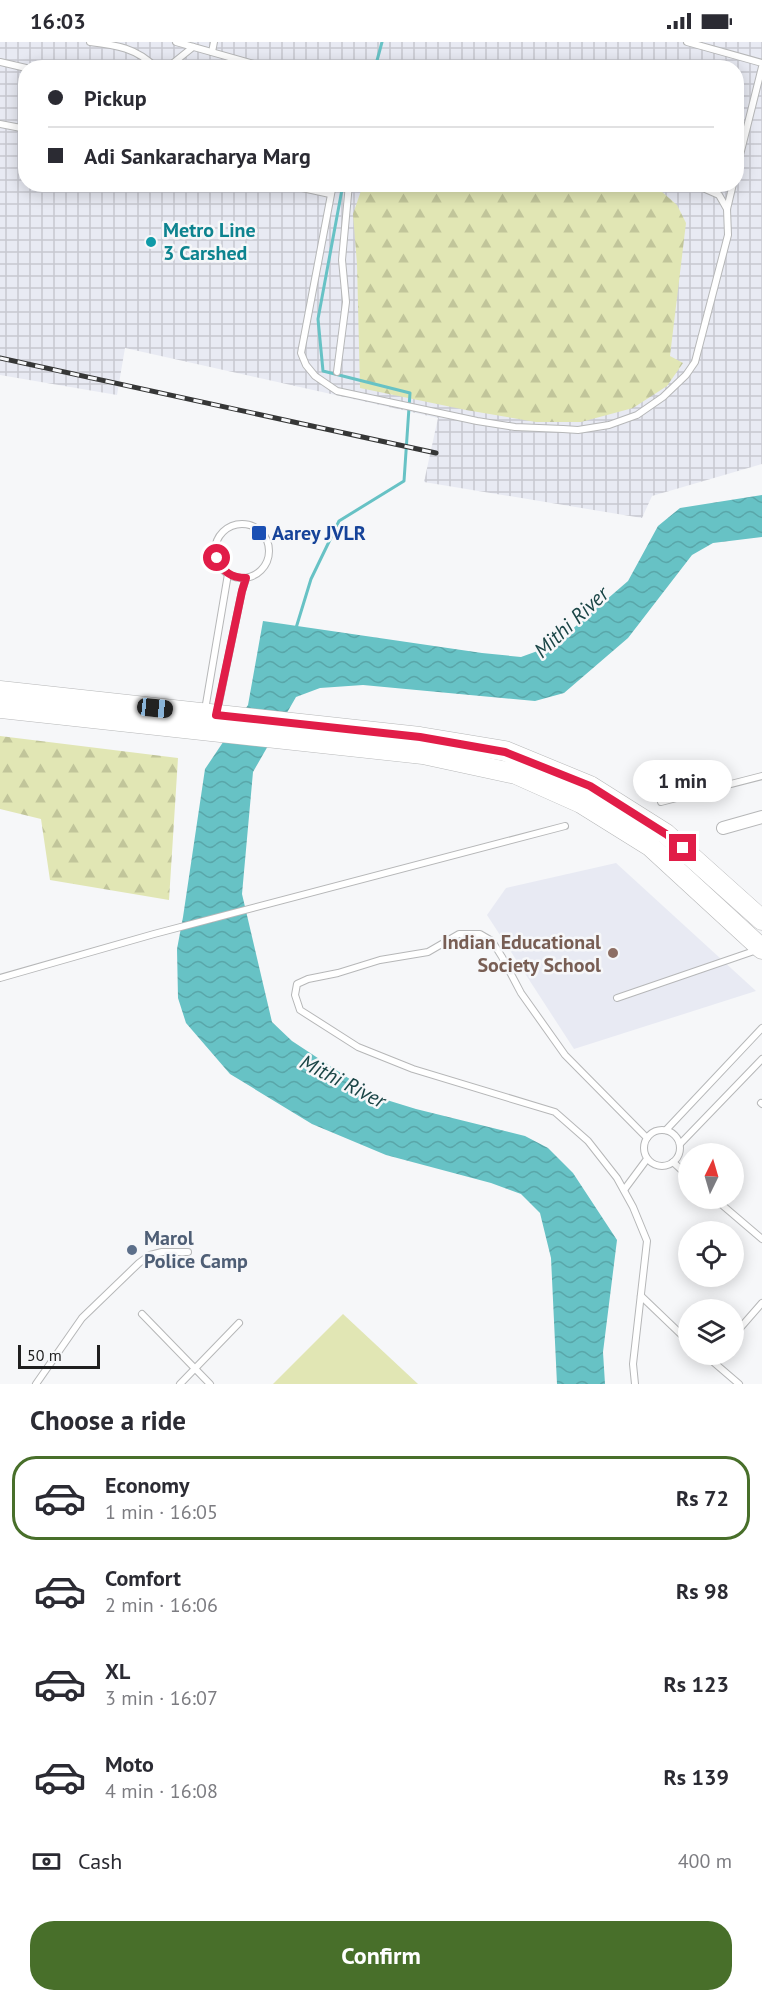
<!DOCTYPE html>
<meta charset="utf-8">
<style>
:root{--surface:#fff;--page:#f2f2f3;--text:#2b2b33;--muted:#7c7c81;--line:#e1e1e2;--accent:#486f2a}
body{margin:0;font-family:"PT Sans",sans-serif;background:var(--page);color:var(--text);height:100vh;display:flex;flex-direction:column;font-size:22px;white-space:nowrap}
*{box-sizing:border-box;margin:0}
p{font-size:20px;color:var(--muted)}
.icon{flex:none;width:33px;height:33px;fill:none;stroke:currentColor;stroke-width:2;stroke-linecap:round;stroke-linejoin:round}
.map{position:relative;height:1342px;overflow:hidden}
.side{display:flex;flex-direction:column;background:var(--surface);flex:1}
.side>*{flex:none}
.guide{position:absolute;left:18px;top:18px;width:726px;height:132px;border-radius:24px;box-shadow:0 3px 15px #0003;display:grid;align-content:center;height:132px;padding:0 30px;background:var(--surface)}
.needle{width:39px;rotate:5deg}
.fabs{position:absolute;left:678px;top:1101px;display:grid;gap:12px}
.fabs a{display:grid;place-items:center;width:66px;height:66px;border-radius:50%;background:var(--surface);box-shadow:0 3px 15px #0003;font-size:30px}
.scale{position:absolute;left:18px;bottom:15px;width:82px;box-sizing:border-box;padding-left:6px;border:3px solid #1f1f1f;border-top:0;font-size:16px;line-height:21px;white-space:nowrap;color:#1f1f1f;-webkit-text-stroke:4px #f6f7f9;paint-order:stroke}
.end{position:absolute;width:27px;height:27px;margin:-14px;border:8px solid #e11d48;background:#fff;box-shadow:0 0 0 3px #fff}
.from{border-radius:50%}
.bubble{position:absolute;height:42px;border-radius:21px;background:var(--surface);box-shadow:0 3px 15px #0003;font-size:20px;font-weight:800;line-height:42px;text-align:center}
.car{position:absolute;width:18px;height:36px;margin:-18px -9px;border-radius:8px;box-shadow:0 0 4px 2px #0007;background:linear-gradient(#222 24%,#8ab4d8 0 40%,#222 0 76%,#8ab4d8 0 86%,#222 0)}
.guide b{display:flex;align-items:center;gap:21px;height:57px;font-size:22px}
.guide b+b{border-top:2px solid var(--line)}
.guide i{width:15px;height:15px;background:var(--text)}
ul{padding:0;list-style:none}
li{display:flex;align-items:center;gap:18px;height:84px;margin:0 12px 9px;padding:0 18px;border:3px solid transparent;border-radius:24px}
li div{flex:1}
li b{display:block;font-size:22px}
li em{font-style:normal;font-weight:800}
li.selected{border-color:var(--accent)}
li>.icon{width:54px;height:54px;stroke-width:1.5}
h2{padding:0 30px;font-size:27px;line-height:72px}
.pay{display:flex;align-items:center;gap:15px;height:66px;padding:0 30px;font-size:22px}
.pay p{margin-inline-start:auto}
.action{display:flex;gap:12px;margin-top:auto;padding:12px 30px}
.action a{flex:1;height:69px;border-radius:24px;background:var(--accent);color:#fff;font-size:24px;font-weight:800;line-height:69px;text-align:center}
.status{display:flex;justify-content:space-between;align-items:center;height:42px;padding:0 30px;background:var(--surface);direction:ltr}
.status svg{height:16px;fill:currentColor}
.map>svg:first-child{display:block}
.built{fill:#e8eaf3}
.industrial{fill:url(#industrial-grid);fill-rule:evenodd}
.green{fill:#e1e6b4}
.forest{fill:url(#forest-firs)}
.water{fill:url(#water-waves)}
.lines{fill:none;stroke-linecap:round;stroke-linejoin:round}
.stream{stroke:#67c2c5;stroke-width:3}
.lane-casing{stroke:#b6b7b8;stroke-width:8}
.street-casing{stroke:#b6b7b8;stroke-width:14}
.primary-casing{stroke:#b6b7b8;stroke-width:21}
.lane{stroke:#fff;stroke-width:6}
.street{stroke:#fff;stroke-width:12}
.primary{stroke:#fff;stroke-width:20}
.rail-casing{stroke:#363737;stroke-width:5}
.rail{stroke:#f6f7f9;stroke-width:3;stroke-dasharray:9;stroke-linecap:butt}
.route{stroke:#e11d48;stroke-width:8}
.culture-dot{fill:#0f9aa8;stroke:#f6f7f9;stroke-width:2}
.transit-dot{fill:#1a4fb4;stroke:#f6f7f9;stroke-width:2}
.education-dot{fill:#8d6e63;stroke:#f6f7f9;stroke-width:2}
.service-dot{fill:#5c6f8a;stroke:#f6f7f9;stroke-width:2}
.labels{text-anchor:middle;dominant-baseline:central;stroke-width:5;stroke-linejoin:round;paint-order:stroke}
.culture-label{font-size:20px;font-weight:bold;fill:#0d838f;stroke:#f6f7f9;text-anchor:start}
.transit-label{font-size:20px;font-weight:bold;fill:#164399;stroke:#f6f7f9;text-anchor:start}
.education-label{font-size:20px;font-weight:bold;fill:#785e54;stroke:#f6f7f9;text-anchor:end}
.service-label{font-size:20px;font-weight:bold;fill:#4e5e75;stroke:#f6f7f9;text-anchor:start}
.water-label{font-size:21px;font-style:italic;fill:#1a4546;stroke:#f6f7f9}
</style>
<div class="status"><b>16:03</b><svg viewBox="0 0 49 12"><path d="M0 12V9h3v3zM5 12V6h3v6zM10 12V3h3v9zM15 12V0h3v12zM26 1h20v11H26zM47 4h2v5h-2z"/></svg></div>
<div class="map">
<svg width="762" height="1342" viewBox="0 0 762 1342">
<defs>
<pattern id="industrial-grid" width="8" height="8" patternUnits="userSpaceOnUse" patternTransform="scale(1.5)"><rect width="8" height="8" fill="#e8eaf3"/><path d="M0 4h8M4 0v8" fill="none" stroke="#c7c8d0"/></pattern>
<pattern id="forest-firs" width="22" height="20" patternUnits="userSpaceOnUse" patternTransform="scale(1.5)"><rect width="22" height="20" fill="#e1e6b4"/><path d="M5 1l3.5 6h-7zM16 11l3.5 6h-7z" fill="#c1c59a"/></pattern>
<pattern id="water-waves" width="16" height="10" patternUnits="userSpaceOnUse" patternTransform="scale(1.5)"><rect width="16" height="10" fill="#67c2c5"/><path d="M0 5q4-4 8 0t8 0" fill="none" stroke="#59a6a9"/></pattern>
</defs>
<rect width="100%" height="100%" fill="#f6f7f9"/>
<!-- built -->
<polygon class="built" points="616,821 756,949 574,1007 487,873 506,846"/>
<!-- industrial -->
<path class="industrial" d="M 0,0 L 762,0 L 762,422 L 652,454 L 642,476 L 424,440 L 438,376 L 125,306 L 117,353 L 0,333 ZM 26,26 L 736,26 L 736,142 L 26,142 Z"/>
<!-- green -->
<polygon class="green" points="343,1272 418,1342 273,1342"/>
<!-- forest -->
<g class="forest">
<polygon points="363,143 654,143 677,163 686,181 670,314 683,321 667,344 633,366 581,380 536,380 466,368 360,346 357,222 353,172"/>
<polygon points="0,694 178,716 169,858 50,838 41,777 0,767"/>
</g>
<!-- water -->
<polygon class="water" points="762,453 762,495 713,501 692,513 628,596 564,651 535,659 363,643 320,646 296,655 253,730 242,852 272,980 292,999 377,1055 416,1067 525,1094 548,1106 573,1131 617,1198 603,1310 605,1342 557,1342 551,1216 540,1171 521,1152 491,1141 386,1113 312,1082 230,1032 186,981 178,956 177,907 183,875 205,727 248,663 263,579 482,611 521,615 554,603 628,539 658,484 680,466"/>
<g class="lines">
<!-- stream -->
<g class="stream">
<polyline points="375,26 382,0"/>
<polyline points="296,586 311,537 339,479 404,439 410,351 323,329 318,277 343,142"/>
</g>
<defs>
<g id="lane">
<path d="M 90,0 C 116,3 137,6 156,26"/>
<polyline points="176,0 268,26"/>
<polyline points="687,0 762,21"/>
<polyline points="212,10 214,0"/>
<polyline points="0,20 26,26"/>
<polyline points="167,26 193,5"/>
<polyline points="0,82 26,87"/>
<polyline points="736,129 762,25"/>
<polyline points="284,142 330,152"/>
<polyline points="333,142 301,311 306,323 315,334 337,349 477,379 515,385 563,387 578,388 609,383 637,373 663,355 686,333 695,320 728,193 727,167 733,142"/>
<polyline points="694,142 719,153 727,167"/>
<polyline points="337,330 346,260 342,218 349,142"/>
<circle cx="242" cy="509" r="27"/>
<polyline points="205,668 228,532"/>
<polyline points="217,670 242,549 246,536"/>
<polyline points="661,760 762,734"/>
<polyline points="0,936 154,892 565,784"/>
<polyline points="617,956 757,908"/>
<polyline points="761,1061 762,1062"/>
<circle cx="662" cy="1106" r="18"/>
<polyline points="666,1088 762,986"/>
<polyline points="680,1102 762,1017"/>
<polyline points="673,1120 688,1134"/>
<polyline points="624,1148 647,1117"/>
<polyline points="714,1156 762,1197"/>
<polyline points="641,1254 688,1299"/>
<polyline points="142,1272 210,1342"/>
<polyline points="734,1293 762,1261"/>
<polyline points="704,1312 739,1342"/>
<polyline points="36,1342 82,1276 139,1221 150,1213 162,1210 188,1210"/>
<polyline points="180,1342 239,1281"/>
<polyline points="635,1342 633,1322 647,1199 633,1165 617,1136 588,1099 555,1070 413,1027 358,1005 300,968 295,953 297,942 308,937 338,931 380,918 428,910 459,892 480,892 492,899 502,915 521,951 565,1013 647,1096"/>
</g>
<polyline id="street" points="723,786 762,775"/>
<g id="primary">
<polyline points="0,649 420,695 505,709 590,744 666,792 762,878"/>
<polyline points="0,666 423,712 516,732 581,761 650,804 762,907"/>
</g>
</defs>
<!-- lane casing -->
<use href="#lane" class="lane-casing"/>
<!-- street casing -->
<use href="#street" class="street-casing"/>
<!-- primary casing -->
<use href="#primary" class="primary-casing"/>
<!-- lane -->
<use href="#lane" class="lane"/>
<!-- street -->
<use href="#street" class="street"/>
<!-- primary -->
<use href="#primary" class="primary"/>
<defs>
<polyline id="rail" points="0,316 436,411"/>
</defs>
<!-- rail casing -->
<use href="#rail" class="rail-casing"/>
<!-- rail -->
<use href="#rail" class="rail"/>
</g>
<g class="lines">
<!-- route -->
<path class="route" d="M 217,516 C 222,530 232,536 246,536 L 242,549 L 216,673 L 420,695 L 505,710 L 590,744 L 666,792 L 683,806"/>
</g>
<!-- markers -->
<circle class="culture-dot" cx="151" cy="200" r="6"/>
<rect class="transit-dot" x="251" y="483" width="16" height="16" rx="3"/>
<circle class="education-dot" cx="613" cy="911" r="6"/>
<circle class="service-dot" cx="132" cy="1208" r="6"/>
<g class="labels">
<!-- culture labels -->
<g class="culture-label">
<text x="163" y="188">Metro Line<tspan x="163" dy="23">3 Carshed</tspan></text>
</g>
<!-- transit labels -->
<g class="transit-label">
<text x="272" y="491">Aarey JVLR</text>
</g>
<!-- education labels -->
<g class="education-label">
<text x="601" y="900">Indian Educational<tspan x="601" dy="23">Society School</tspan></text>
</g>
<!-- service labels -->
<g class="service-label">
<text x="144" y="1196">Marol<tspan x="144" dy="23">Police Camp</tspan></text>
</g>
<!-- water labels -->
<g class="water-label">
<text transform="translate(571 580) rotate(-43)">Mithi River</text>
<text transform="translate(343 1039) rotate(27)">Mithi River</text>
</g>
</g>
</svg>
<div class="fabs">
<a><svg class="needle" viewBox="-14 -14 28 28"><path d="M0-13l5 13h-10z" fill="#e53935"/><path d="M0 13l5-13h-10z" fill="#7c7c81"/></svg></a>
<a><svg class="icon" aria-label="locate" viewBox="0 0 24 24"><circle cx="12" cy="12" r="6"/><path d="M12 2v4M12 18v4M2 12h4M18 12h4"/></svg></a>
<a><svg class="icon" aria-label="layers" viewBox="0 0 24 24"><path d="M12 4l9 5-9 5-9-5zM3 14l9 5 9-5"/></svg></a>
</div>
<div class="scale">50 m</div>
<i class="end from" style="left:217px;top:516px"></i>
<i class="end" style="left:683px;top:806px"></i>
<div class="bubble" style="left:633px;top:718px;width:99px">1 min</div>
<i class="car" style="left:155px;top:666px;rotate:96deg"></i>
<div class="guide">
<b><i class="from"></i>Pickup</b>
<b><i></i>Adi Sankaracharya Marg</b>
</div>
</div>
<section class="side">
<h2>Choose a ride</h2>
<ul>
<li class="selected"><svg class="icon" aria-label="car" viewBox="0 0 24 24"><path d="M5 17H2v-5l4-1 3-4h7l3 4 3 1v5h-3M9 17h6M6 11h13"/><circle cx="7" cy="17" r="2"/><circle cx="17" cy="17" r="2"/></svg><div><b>Economy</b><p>1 min · 16:05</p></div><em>Rs 72</em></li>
<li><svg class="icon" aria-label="car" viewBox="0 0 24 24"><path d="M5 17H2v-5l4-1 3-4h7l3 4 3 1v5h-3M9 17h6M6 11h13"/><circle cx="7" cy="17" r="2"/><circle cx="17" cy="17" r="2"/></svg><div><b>Comfort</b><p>2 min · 16:06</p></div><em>Rs 98</em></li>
<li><svg class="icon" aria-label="car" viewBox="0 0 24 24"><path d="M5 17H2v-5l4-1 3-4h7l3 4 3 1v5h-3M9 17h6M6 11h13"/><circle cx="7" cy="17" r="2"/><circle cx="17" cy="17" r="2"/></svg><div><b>XL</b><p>3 min · 16:07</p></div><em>Rs 123</em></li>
<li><svg class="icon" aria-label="car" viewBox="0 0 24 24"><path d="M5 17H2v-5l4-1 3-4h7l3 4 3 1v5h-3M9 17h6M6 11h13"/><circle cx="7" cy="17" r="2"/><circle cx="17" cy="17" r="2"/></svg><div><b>Moto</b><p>4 min · 16:08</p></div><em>Rs 139</em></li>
</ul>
<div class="pay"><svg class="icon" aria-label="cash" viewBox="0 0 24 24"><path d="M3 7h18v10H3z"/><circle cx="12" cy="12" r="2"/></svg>Cash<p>400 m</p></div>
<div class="action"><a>Confirm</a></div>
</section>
